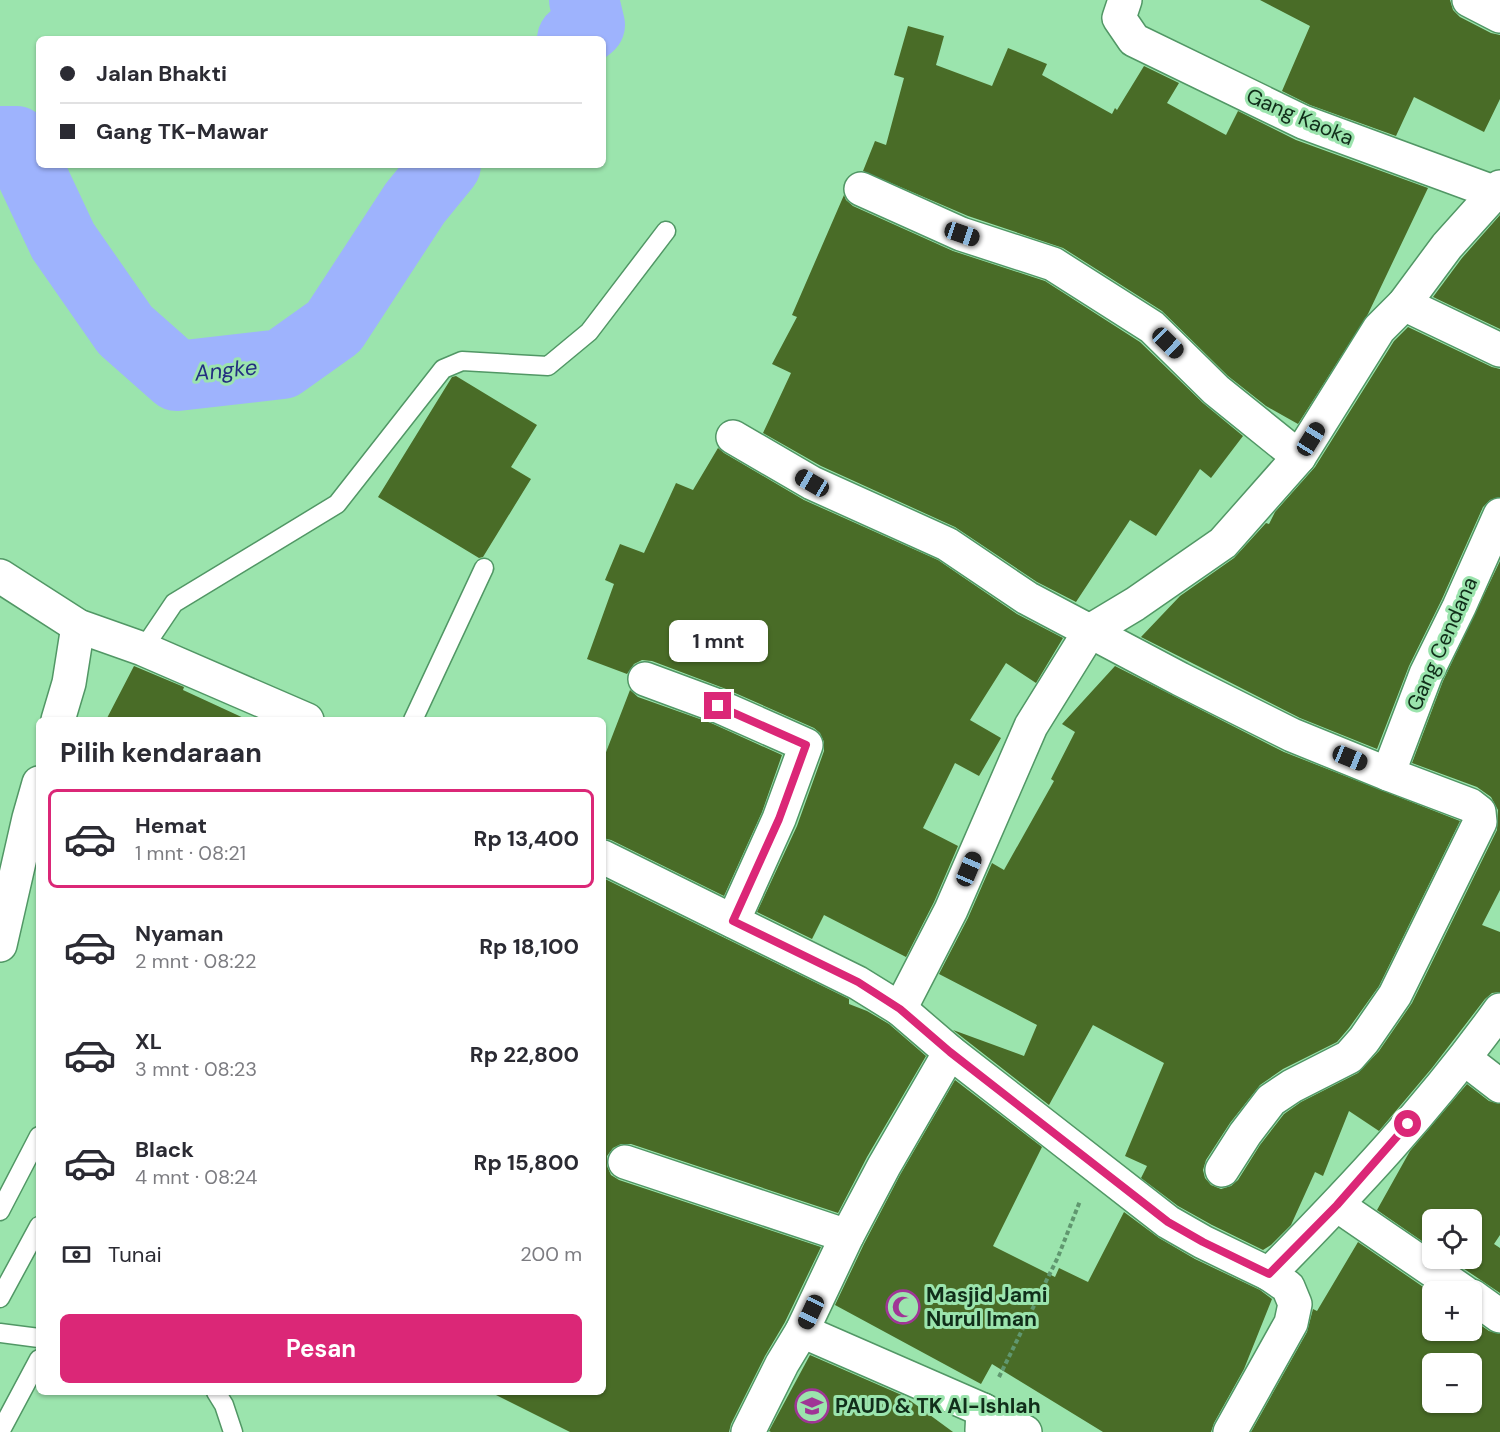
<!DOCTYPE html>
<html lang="id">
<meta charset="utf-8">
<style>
:root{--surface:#fff;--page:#f7f7f7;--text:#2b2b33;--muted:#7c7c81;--line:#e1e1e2;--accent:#db2777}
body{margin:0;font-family:"DM Sans",sans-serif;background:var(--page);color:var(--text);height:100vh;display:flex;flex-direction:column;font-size:22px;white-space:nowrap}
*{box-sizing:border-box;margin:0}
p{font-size:20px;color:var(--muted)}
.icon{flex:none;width:33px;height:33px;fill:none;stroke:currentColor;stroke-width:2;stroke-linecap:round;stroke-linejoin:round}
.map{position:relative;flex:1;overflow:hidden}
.drawer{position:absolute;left:36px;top:717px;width:570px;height:678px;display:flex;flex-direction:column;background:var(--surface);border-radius:9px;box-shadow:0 2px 4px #0004}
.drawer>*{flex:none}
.hud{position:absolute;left:36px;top:36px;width:570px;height:132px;border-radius:9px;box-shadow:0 2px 4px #0004;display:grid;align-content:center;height:132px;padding:0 24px;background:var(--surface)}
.controls{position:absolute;left:1422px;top:1209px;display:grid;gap:12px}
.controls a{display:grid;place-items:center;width:60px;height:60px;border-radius:9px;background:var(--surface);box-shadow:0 2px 4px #0004;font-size:30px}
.end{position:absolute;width:27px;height:27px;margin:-14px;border:8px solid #db2777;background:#fff;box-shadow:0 0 0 3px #fff}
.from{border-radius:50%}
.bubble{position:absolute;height:42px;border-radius:9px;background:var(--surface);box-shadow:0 2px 4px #0004;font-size:20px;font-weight:700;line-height:42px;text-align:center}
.car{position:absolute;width:18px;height:36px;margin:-18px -9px;border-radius:8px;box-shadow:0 0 4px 2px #0007;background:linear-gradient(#222 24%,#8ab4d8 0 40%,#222 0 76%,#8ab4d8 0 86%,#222 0)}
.hud b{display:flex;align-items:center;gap:21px;height:57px;font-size:22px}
.hud b+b{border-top:2px solid var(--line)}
.hud i{width:15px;height:15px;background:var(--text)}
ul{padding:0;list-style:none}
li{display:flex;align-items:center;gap:18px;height:99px;margin:0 12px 9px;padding:0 12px;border:3px solid transparent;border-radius:9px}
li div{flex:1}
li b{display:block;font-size:22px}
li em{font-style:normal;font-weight:700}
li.current{border-color:var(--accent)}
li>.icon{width:54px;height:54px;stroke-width:1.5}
h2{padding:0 24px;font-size:27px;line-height:72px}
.pay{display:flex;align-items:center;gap:15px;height:66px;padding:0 24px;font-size:22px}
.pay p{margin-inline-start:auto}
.action{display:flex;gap:12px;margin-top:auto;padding:12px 24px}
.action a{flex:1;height:69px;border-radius:9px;background:var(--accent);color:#fff;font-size:24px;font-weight:700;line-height:69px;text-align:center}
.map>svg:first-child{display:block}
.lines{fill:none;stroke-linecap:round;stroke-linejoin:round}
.river{stroke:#9eb3fd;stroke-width:70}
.building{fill:#496c27;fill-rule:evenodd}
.lane-casing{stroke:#519765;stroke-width:21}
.street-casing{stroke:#519765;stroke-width:36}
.path{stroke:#60976f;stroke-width:4;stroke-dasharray:4.5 3;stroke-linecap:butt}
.lane{stroke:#fff;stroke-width:18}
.street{stroke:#fff;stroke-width:33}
.route{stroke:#db2777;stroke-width:8}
.labels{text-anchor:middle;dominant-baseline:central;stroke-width:6;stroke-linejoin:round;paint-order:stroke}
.street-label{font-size:21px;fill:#112e1a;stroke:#9be4ad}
.poi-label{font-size:21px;font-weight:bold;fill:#112e1a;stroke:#9be4ad;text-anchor:start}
.water-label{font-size:22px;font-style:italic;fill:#232e80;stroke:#9be4ad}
</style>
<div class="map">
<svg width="1500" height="1432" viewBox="0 0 1500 1432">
<rect width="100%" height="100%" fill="#9be4ad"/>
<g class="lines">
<!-- river -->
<g class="river">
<polyline points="572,39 590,25 584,0"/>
<polyline points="0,141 16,141 63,241 125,330 177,376 282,364 334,327 415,203 446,165"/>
</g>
</g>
<!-- building -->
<g class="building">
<polygon points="1260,0 1450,0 1453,10 1460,17 1491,33 1500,35 1500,99 1484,132 1414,97 1396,136 1310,105 1282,91 1310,26"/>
<polygon points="908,26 944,36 936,65 992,86 1008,48 1047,64 1042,75 1112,114 1115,108 1117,110 1144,66 1179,83 1167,103 1226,135 1238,111 1296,140 1428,188 1368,314 1298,424 1266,406 1228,376 1162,311 1063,248 968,216 863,171 875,141 886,145 904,78 894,75"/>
<polygon points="844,195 846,200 853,206 953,251 1045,281 1140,342 1203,403 1243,436 1211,478 1200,469 1156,536 1130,520 1076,602 1037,582 955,527 821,466 763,433 791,373 772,364 797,317 792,315"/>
<polygon points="1500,215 1500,329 1433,297 1462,258"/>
<polygon points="1408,327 1492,367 1500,369 1500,497 1490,500 1483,507 1442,599 1409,666 1377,749 1300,718 1141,637 1180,596 1234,558 1266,523 1269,524 1275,512 1315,467 1394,341"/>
<polygon points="456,376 537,425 511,467 531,479 483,557 479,558 378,497 452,377"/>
<polygon points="718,448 724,453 804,500 938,560 1017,614 1063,638 1036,683 1006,663 970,720 1001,738 979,776 955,763 923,828 958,846 934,902 906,957 824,915 812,939 757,912 797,826 824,751 824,742 820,733 814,728 726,689 652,661 642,660 634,664 627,674 587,659 614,584 605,580 620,544 644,553 676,483 693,490"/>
<polygon points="1500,561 1500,890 1482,925 1500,932 1500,992 1492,993 1485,999 1432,1068 1379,1131 1349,1111 1323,1176 1315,1172 1291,1225 1271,1245 1263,1250 1212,1225 1178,1206 1141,1178 1147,1166 1125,1156 1164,1063 1093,1025 1049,1105 953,1030 1024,1056 1037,1025 939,974 968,918 992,863 1004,870 1054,781 1051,779 1075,732 1062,724 1115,666 1284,752 1460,821 1379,986 1349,1028 1337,1042 1283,1069 1260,1085 1230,1123 1206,1160 1203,1170 1205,1178 1211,1185 1221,1189 1231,1186 1238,1180 1260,1145 1284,1114 1301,1102 1358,1073 1379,1051 1412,1003 1497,830 1498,810 1491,797 1477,787 1412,763 1443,681"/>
<polygon points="134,666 184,687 183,690 248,720 106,720"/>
<polygon points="630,690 638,697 711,723 782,755 762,812 724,896 611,840 603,838 603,760"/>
<polygon points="603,878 849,999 849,1004 867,1011 889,1024 926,1056 867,1157 838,1213 631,1144 621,1144 613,1148 607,1156 607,1166 611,1175 619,1180 821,1247 785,1322 765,1356 731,1424 729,1432 570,1432 490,1392 603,1392"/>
<polygon points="955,1080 1042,1147 993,1246 1055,1277 1059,1268 1088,1282 1124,1212 1159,1238 1195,1259 1260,1290 1272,1299 1244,1369 1214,1423 1211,1432 1103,1432 992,1364 981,1384 835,1305 864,1244 900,1175"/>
<polygon points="1467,1084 1489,1101 1500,1104 1500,1235 1494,1244 1500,1248 1500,1293 1448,1258 1472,1258 1472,1220 1432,1220 1432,1248 1377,1210 1410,1151"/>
<path d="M 1358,1242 L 1432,1293 L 1432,1330 L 1472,1330 L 1472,1319 L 1489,1331 L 1500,1334 L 1500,1432 L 1251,1432 L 1307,1332 L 1313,1309 L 1317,1311 ZM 1432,1364 L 1472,1364 L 1472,1402 L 1432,1402 Z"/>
<polygon points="810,1355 904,1396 953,1432 771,1432 769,1431"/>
</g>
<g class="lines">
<defs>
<g id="lane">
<polyline points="143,649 174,603 337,504 443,369 462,361 548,366 589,332 666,231"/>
<polyline points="413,720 484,568"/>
<polyline points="0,1211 39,1136"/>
<polyline points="0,1298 39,1226"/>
<polyline points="0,1333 39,1338"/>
<polyline points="216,1392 224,1405 233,1432"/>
<polyline points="0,1432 39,1359"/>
</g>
<g id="street">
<polyline points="1125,0 1119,18 1134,40 1303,122 1496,193"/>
<polyline points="1469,0 1500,16"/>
<polyline points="861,189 961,234 1053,264 1152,327 1216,390 1299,457"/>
<polyline points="1404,304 1500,350"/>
<polyline points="733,437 812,483 947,544 1027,598 1180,679 1292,735 1388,774 1470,805 1479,812 1480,822 1395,995 1364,1040 1349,1057 1292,1086 1271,1100 1245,1134 1222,1170"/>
<polyline points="0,576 78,626 143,649 307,720"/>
<polyline points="645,679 718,706 806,745 779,819 733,921"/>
<polyline points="58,720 69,683 78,626"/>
<polyline points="1388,774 1426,674 1459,607 1500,515"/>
<polyline points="603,857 858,983 900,1009 950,1052 1168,1222 1203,1242 1269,1274 1288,1287 1295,1304 1291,1323 1230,1432"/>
<polyline points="0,945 29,818 39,783"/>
<polyline points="900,1009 951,910 1031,726 1090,631 1135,604 1223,543 1299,457 1379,329 1404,304 1447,246 1500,187"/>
<polyline points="1465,1059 1500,1086"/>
<polyline points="625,1162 847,1236"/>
<polyline points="1337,1205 1464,1292"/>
<path d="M 1269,1274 C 1351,1191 1432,1105 1500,1010"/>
<polyline points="1472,1296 1500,1316"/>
<polyline points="802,1331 983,1410"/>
<polyline points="982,1430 983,1410 1025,1432"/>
<polyline points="748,1432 782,1364 802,1331 847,1236 884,1166 950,1052"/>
</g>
</defs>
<!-- lane casing -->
<use href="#lane" class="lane-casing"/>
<!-- street casing -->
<use href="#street" class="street-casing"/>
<!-- path -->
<polyline class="path" points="999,1377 1058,1257 1080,1201"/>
<!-- lane -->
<use href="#lane" class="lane"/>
<!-- street -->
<use href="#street" class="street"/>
</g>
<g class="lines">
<!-- route -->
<polyline class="route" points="718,706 806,745 779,819 733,921 858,982 900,1009 950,1052 1168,1222 1203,1242 1269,1274 1337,1205 1408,1124"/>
</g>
<!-- icons -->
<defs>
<symbol id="mosque-ring" viewBox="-11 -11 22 22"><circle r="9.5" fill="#9be4ad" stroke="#a03596" stroke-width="1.5"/><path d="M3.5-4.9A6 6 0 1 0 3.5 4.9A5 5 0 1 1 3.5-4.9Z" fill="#a03596"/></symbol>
<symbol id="school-ring" viewBox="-11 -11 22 22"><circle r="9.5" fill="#9be4ad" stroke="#a03596" stroke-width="1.5"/><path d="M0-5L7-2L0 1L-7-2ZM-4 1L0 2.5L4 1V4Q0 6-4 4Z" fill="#a03596"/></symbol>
</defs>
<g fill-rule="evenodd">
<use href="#mosque-ring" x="884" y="1288" width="38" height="38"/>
<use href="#school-ring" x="793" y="1387" width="38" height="38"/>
</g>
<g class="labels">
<!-- street labels -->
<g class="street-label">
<text transform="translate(1300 117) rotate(23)">Gang Kaoka</text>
<text transform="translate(1442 644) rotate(-66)">Gang Cendana</text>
</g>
<!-- poi labels -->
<g class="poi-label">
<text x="926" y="1295">Masjid Jami<tspan x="926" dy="24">Nurul Iman</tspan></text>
<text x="835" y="1406">PAUD &amp; TK Al-Ishlah</text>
</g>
<!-- water labels -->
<g class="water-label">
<text transform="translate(226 370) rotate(-6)">Angke</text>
</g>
</g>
</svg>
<div class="controls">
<a><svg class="icon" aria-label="locate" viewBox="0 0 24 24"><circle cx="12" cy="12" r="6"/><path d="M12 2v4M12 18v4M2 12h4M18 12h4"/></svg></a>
<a>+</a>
<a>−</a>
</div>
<i class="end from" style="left:1408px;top:1124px"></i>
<i class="end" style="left:718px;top:706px"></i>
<div class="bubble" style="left:669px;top:620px;width:99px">1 mnt</div>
<i class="car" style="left:962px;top:234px;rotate:109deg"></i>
<i class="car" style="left:1168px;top:343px;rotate:134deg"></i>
<i class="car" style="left:1311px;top:439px;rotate:32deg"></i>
<i class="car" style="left:812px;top:483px;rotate:300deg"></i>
<i class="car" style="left:1350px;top:758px;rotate:112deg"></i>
<i class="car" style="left:969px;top:869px;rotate:23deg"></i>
<i class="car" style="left:811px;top:1312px;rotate:205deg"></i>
<div class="hud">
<b><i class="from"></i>Jalan Bhakti</b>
<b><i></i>Gang TK-Mawar</b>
</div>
<section class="drawer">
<h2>Pilih kendaraan</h2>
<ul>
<li class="current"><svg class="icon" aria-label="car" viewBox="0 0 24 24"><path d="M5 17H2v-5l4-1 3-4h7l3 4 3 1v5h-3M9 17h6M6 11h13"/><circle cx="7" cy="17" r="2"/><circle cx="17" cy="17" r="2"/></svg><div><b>Hemat</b><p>1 mnt · 08:21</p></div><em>Rp 13,400</em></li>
<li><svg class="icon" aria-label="car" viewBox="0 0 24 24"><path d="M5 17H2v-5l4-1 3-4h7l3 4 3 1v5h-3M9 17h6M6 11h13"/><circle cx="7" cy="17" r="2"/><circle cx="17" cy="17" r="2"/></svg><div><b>Nyaman</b><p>2 mnt · 08:22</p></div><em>Rp 18,100</em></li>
<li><svg class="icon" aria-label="car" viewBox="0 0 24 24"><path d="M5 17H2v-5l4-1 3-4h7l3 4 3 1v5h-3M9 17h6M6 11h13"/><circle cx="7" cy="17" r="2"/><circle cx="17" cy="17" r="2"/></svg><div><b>XL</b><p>3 mnt · 08:23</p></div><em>Rp 22,800</em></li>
<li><svg class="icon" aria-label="car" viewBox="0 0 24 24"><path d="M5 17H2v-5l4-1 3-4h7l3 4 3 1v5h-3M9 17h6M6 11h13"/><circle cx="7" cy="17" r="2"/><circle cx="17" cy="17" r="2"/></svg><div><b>Black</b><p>4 mnt · 08:24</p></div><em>Rp 15,800</em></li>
</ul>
<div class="pay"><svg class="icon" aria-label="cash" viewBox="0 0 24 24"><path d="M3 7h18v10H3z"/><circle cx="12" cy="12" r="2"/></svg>Tunai<p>200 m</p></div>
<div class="action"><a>Pesan</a></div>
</section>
</div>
